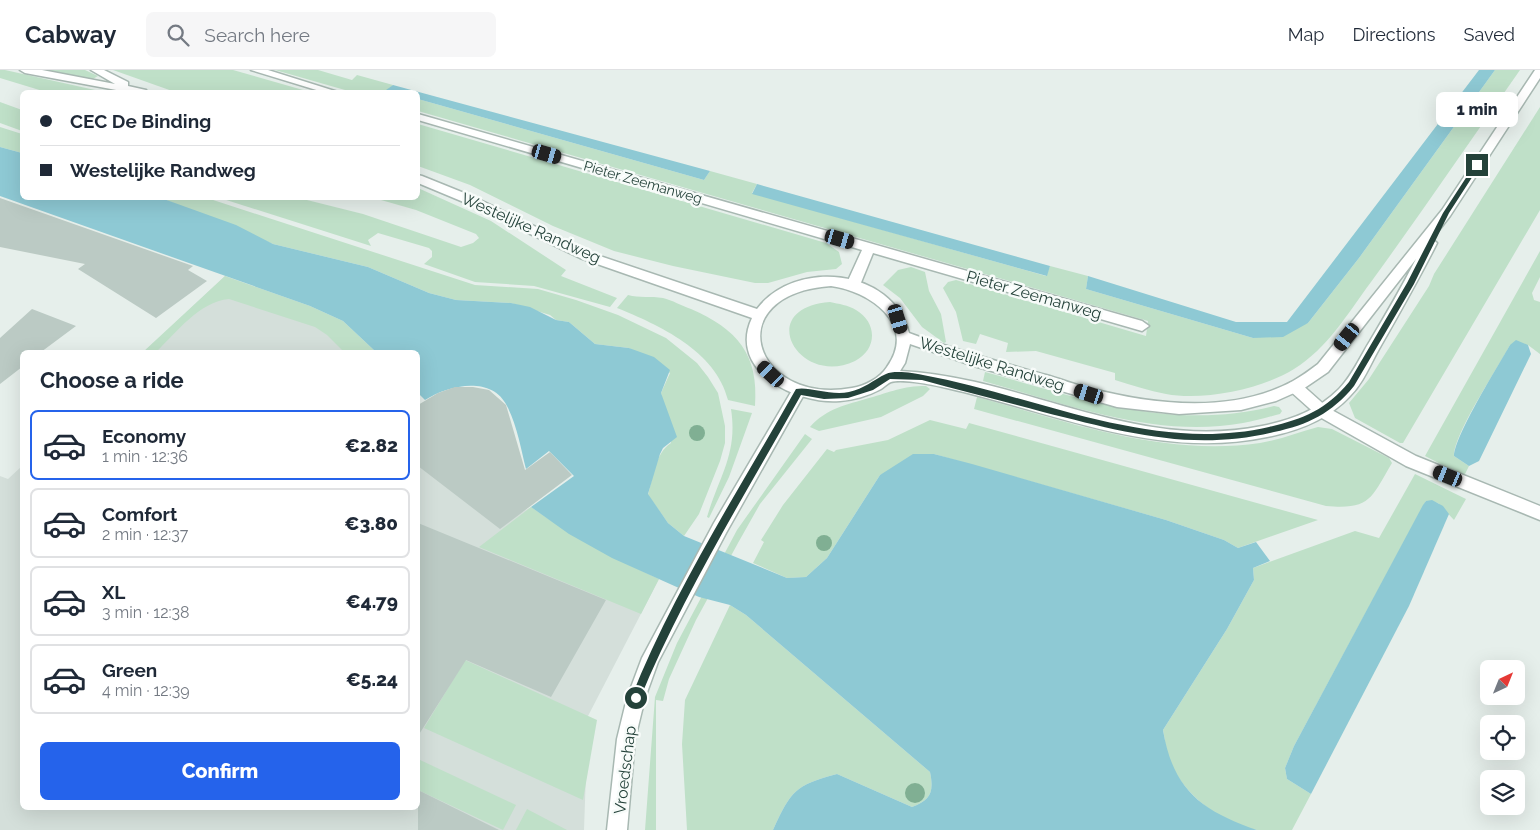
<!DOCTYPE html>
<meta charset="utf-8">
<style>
:root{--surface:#fff;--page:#f6f6f7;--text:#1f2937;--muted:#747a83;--line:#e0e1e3;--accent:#2563eb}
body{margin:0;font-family:Raleway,sans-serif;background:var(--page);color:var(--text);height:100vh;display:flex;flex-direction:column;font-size:19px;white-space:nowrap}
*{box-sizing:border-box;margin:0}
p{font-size:16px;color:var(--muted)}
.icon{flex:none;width:28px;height:28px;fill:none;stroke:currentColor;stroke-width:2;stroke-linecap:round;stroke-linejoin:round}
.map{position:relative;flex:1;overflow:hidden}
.panel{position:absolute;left:20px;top:280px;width:400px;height:460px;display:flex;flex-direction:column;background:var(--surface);border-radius:8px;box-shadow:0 5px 20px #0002}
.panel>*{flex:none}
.hud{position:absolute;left:20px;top:20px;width:400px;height:110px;border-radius:8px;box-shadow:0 5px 20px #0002;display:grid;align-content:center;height:110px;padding:0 20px;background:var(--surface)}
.needle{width:32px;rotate:43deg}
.fabs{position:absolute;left:1480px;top:590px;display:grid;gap:10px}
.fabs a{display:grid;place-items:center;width:45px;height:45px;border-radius:8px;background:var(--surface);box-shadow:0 5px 20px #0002;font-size:25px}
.end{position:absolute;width:22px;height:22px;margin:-11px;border:6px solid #24423a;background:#fff;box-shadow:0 0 0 2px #fff}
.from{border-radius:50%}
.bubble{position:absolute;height:35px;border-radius:8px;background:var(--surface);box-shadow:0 5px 20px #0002;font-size:16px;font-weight:800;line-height:35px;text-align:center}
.car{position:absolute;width:15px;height:30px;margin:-15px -8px;border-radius:6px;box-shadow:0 0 4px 1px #0007;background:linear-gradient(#222 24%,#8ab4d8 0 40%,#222 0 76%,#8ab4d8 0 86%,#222 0)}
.hud b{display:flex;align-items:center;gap:18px;height:48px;font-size:19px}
.hud b+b{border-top:1px solid var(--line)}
.hud i{width:12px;height:12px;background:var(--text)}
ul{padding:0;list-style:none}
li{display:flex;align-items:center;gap:15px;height:70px;margin:0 10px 8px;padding:0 10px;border:2px solid var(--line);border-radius:8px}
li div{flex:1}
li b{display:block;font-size:19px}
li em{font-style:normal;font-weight:800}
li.active{border-color:var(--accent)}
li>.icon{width:45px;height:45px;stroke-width:1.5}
h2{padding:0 20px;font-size:22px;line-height:60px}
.action{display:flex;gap:10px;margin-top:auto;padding:10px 20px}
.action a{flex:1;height:58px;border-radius:8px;background:var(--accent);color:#fff;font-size:20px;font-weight:800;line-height:58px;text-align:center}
header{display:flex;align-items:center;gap:30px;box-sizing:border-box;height:70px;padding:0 25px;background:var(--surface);border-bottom:1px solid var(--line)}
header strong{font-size:24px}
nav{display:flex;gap:28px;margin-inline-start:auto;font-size:18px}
.search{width:350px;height:45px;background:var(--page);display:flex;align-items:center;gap:12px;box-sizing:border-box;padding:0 18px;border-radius:8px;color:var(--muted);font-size:19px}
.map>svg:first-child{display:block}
.built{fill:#d4dfda}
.green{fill:#bfe0c8}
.water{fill:#8ec9d4}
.building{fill:#bbcac4}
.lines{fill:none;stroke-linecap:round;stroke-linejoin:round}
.service-casing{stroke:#a8b8b2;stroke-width:3}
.minor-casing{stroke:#a8b8b2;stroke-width:3}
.tertiary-casing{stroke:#a8b8b2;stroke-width:3}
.service{fill:#fff;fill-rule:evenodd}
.minor{fill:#fff;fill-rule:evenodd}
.tertiary{fill:#fff;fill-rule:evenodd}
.tree{fill:#80af93}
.route{fill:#24423a}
.labels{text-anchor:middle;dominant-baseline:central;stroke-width:5;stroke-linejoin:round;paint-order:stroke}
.far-street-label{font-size:14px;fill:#24423a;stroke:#f7fbf9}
.street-label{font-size:16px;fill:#24423a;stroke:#f7fbf9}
</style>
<header>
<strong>Cabway</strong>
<div class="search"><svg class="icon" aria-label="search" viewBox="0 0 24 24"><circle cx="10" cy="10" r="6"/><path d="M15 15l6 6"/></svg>Search here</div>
<nav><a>Map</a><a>Directions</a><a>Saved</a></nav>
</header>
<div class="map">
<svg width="1540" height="760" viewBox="0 0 1540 760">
<rect width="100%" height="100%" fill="#e6efeb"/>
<!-- built -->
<g class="built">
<polygon points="225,206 376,282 144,282"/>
<polygon points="418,393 512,448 531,437 569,464 659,509 588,646 584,760 0,760 0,406 8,409 22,396 22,738 418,738"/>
</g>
<!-- green -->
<g class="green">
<polygon points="0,0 5,0 104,22 46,22 0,8"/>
<polygon points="44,0 85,0 98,6 91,10"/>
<polygon points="113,0 233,0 310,22 175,22"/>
<polygon points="275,0 318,0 352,10 357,5 393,15 387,20 394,22 352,22"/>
<path d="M 1495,0 L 1520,0 C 1470,71 1422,142 1371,212 C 1348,243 1328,278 1294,299 C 1262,319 1204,331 1166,324 C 1149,321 1132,315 1115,310 L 1115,303 L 1036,281 L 1006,282 L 1008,273 L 980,264 L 976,274 L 963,271 L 956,242 L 943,218 L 948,212 L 956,210 L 1146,266 L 1148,251 L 418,41 L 418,29 L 704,110 L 710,101 L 757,114 L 752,123 L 1046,206 L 1050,196 L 1088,206 L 1086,219 L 1253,268 L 1308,253 L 1359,188 Z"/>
<polygon points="0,32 22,40 22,61 0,53"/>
<polygon points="1540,37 1540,140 1403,373 1400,373 1355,348 1349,333 1369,309 1429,216 1434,204"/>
<polygon points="418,54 826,173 839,182 842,194 836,199 807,202 768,213 755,213 673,196 614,181 553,156 470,115 418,96"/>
<polygon points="0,57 22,64 22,83 0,77"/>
<polygon points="418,118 491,151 566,200 561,206 617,228 610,237 534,216 475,212 424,194 432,187 432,181 429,178 378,163 368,170 371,176 220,128 299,128 363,144 461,177 473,173 479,168 476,164 416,140 374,128 418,128"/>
<path d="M 161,128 L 207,128 L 475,215 L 538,219 L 576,230 L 618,245 L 666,268 L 697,293 L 708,307 L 718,323 L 725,356 L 725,373 L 720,391 L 699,444 L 684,466 L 668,453 L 648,425 C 653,408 655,383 671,373 L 661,323 L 670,303 L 629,278 L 595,274 L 569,252 L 556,250 L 550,245 L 511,233 L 456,230 L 429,223 L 368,197 L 273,174 Z"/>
<path d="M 1540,181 L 1540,207 L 1532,223 L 1534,230 L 1540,232 L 1540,284 L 1528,275 L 1510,275 C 1498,298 1454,363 1454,386 L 1469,396 L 1464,406 L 1425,386 Z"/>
<polygon points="911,197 925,202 929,221 941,244 946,272 944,273 922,257 900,228 883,215 898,200"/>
<path d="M 225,206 L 310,236 L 343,251 L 376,282 L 344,282 L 327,265 L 315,257 L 229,229 C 199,232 177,262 156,282 L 143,282 Z"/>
<path d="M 628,225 C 639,228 651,226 663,228 C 672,230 682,236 691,239 C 737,259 759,284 755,336 L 728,330 C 716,281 659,255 617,238 Z"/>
<path d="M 830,232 C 839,234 848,235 856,240 C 877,252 878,279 855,291 C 799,318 753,238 830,232 Z"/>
<path d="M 985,302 C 1081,328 1172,362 1274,336 L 1279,337 L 1282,341 L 1280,344 C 1268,347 1256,351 1243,353 C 1156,369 1066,334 983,311 Z"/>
<path d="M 926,316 L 930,319 L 923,326 L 881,347 L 819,361 L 810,357 C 827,338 846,335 869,328 C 891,322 902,316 926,316 Z"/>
<path d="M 977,327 C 1069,352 1163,387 1260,373 C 1280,370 1298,362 1318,357 L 1332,359 L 1389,388 L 1392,393 C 1371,428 1371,440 1326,436 L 974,339 Z"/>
<path d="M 731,339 L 752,343 L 729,407 L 709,448 L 707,447 C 719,406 738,384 731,339 Z"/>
<polygon points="930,350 966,359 969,353 1318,450 1238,478 1224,470 1166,450 934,384 880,405 827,488 806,507 787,508 753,493 764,472 761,470 783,435 827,379 834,382 836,380 888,370"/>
<polygon points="805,364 812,369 760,434 738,473 696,550 669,609 663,631 656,630 656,760 645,760 655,627 677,573 737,460"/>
<path d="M 1415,404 L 1466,429 L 1454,450 L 1438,433 L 1426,431 L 1294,676 L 1285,698 L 1287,709 L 1311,724 L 1292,760 C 1281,760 1268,760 1257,760 C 1220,753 1180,723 1168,686 C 1165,678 1165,668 1163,660 L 1227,559 L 1254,510 L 1253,498 L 1355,461 L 1379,468 Z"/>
<path d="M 531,437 C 572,466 613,488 659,509 L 641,544 L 479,477 Z"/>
<path d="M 730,535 L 746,545 L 930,702 C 934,722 931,730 912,737 L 837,704 C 795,715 791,721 773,760 L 687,760 L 682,674 L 685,630 Z"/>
<polygon points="465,590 597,650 583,730 424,658"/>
<polygon points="418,689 516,735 503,760 418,720"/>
<polygon points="527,739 567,760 516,760"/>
</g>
<!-- water -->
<g class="water">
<polygon points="1479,0 1495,0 1359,188 1308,253 1283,267 1253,268 1086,219 1088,206 1236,252 1287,252"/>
<polygon points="393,15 710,101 704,110 418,29 418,22 386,20"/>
<path d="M 0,77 L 22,83 L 22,128 L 161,128 L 236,155 L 273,174 L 368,197 L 429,223 L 456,230 L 511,233 L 530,237 L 556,250 L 569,252 L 595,274 L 629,278 L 654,287 L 670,300 L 661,323 L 677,367 L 663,378 L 660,384 L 648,424 L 668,453 L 684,466 L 787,508 L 806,507 L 827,488 L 880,405 L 913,384 L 934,384 L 972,394 L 1166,450 L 1224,470 L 1238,478 L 1256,472 L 1270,491 L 1253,498 L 1254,510 L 1227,559 L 1163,660 C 1173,720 1202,741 1257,760 L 773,760 C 791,721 795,715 837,704 L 912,737 C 931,730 934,722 930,702 L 746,545 L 730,535 L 699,527 L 612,488 L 569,464 L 531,437 L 574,406 L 549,381 L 526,399 C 521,379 517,355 507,336 C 492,305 448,315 425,330 L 418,323 L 418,282 L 376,282 L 343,251 L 310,236 L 0,126 Z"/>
<polygon points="757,114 1050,196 1047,206 752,124"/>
<path d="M 1516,270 L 1528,275 L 1531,284 L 1479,391 L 1469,396 L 1454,386 C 1455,365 1498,296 1510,275 Z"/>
<polygon points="1432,430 1443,436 1449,444 1409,536 1311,724 1287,709 1285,698 1294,676 1423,435 1426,431"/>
</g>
<!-- building -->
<g class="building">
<polygon points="0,128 193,196 188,200 207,211 156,248 78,199 85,194 0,177"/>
<polygon points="32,239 76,256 41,282 22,282 22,297 0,314 0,268"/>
<polygon points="455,317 473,317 489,320 506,335 525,400 550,382 572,405 500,459 418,396 418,335 438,323"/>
<polygon points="418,453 606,530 551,627 466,590 418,666"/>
<polygon points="418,720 499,760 418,760"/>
</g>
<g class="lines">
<defs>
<polygon id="service" points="1295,311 1300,313 1328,338 1416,386 1540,436 1540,450 1406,396 1318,346 1290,321 1288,317 1290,313"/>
<g id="minor">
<polygon points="251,0 268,0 338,22 323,22"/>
<polygon points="418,44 1142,251 1149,256 1142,261 873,183 860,215 853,220 846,215 862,180 418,50"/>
<polygon points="799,315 804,317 806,321 726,463 658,592 645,628 635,669 627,760 607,760 617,669 627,628 642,588 714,453 794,317"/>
</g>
<g id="tertiary">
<polygon points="20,0 42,0 115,14 91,0 104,0 128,12 128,16 146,20 147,22 127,22 25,3"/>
<path d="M 1535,0 L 1540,0 L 1540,8 L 1450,146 L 1432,169 L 1437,173 C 1419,209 1399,244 1379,279 C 1370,295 1363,313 1350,326 C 1328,350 1298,361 1267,367 C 1158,390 1055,343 951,319 C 939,316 903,308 891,312 C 888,313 884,317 881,319 C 868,326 854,330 840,331 C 797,335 727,301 752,248 L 580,188 L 466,133 L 418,113 L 418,105 L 422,106 L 474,127 L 588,182 L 757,239 C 794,189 892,197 909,263 C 954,280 1000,292 1046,305 C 1061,309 1075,315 1089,318 C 1154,335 1232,344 1293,311 C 1302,306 1310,300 1318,294 L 1442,140 ZM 1416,189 C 1402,217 1386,244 1370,271 C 1360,287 1352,306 1339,319 C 1318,340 1292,350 1262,356 C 1134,382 1024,307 900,301 L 905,293 L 910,274 L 974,296 L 1117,337 L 1179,344 L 1241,340 L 1276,331 L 1303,319 L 1328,302 ZM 831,216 C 869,221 918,254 887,297 C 880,308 865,316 852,318 C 753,336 717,224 831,216 Z"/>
</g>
</defs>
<!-- service casing -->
<use href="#service" class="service-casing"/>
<!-- minor casing -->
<use href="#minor" class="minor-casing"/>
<!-- tertiary casing -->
<use href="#tertiary" class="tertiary-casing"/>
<!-- service -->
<use href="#service" class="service"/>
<!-- minor -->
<use href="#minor" class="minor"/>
<!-- tertiary -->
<use href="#tertiary" class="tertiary"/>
</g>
<!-- trees -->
<g class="tree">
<circle cx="697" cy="363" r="8"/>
<circle cx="824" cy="473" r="8"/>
<circle cx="915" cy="723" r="10"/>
</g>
<!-- route -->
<path class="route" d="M 1475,94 L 1480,95 L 1449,143 L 1414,214 L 1354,316 C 1332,343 1308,355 1274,362 C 1191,382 1124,362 1043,342 C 1003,331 962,321 922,310 L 890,309 L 873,320 L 848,328 L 824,329 L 801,325 C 745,425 683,524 639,631 L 632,631 L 631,628 C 674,520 739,420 796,319 C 809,316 830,326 849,322 C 864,319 873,310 886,304 C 894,300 914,303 923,305 C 1037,326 1151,384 1269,357 C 1303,349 1326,340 1349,312 L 1407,213 L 1443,143 Z"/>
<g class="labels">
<!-- far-street labels -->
<g class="far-street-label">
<text transform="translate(643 112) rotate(16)">Pieter Zeemanweg</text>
</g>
<!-- street labels -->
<g class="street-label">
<text transform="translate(531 158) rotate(24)">Westelijke Randweg</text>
<text transform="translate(1034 225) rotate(16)">Pieter Zeemanweg</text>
<text transform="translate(992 294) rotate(17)">Westelijke Randweg</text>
<text transform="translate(625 700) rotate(-83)">Vroedschap</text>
</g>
</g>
</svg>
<div class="fabs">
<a><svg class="needle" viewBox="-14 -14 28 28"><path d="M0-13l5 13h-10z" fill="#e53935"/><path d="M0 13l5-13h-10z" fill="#747a83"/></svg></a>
<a><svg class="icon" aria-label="locate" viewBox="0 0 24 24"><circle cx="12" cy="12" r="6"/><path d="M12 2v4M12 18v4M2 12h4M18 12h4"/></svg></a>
<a><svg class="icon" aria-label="layers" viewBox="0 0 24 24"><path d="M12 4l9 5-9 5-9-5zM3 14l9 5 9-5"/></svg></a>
</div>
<i class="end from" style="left:636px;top:628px"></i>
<i class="end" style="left:1477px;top:95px"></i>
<div class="bubble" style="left:1436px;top:22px;width:82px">1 min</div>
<i class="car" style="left:547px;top:84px;rotate:106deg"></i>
<i class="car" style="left:840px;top:169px;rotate:106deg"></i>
<i class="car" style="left:898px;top:249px;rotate:163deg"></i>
<i class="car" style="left:1347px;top:267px;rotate:219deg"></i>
<i class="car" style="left:771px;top:304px;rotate:313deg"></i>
<i class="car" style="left:1089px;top:324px;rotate:288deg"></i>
<i class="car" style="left:1448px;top:406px;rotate:292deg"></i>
<div class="hud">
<b><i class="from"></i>CEC De Binding</b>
<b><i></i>Westelijke Randweg</b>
</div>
<section class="panel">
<h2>Choose a ride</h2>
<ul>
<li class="active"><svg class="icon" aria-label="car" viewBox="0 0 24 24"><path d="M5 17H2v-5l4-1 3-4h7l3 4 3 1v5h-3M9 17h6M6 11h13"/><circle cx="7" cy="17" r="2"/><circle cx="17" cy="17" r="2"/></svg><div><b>Economy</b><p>1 min · 12:36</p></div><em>€2.82</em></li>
<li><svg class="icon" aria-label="car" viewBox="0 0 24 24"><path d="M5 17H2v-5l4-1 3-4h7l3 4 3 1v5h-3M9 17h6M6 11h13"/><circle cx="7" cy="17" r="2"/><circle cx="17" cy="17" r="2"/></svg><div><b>Comfort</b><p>2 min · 12:37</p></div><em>€3.80</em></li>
<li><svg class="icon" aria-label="car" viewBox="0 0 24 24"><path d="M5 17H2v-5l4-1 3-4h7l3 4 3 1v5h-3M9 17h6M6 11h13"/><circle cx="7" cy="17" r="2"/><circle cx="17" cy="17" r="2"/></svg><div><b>XL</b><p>3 min · 12:38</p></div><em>€4.79</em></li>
<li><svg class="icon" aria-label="car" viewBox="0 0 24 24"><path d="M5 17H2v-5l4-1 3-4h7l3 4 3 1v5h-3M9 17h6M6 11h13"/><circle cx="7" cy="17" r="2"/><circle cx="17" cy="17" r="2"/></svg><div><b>Green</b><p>4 min · 12:39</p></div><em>€5.24</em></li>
</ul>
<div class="action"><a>Confirm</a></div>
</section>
</div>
